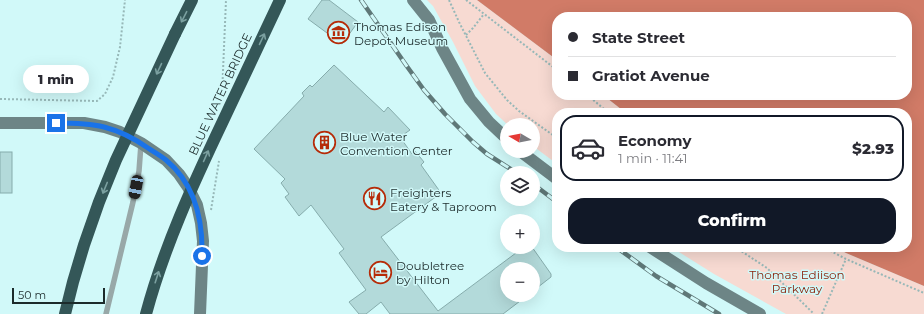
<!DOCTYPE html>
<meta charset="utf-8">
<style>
:root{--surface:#fff;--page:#f2f2f3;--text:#2b2b33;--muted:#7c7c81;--line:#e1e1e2;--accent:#111827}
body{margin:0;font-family:Montserrat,sans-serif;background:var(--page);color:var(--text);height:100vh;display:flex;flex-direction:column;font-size:15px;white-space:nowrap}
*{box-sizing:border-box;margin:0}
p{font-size:13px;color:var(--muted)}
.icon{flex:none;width:22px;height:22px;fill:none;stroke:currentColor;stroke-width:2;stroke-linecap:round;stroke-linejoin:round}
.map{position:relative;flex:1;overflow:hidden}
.drawer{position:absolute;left:552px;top:108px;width:360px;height:144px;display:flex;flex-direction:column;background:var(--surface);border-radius:16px;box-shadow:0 4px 16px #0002}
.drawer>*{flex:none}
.top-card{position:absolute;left:552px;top:12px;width:360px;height:88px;border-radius:16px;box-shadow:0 4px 16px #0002;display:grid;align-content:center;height:88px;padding:0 16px;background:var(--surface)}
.needle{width:26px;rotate:280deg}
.buttons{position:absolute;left:500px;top:118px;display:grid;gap:8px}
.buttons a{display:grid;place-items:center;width:40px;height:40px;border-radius:50%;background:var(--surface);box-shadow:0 4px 16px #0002;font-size:20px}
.scale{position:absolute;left:12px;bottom:10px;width:93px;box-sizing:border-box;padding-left:4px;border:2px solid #1c2b2b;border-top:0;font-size:11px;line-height:14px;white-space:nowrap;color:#1c2b2b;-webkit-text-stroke:3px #d1f9f9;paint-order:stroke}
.end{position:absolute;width:18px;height:18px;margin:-9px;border:5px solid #1a73e8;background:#fff;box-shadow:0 0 0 2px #fff}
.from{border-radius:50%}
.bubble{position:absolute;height:28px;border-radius:14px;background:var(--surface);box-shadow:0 4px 16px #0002;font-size:13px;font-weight:800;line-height:28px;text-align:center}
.car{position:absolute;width:12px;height:24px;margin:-12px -6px;border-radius:5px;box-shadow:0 0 3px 1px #0007;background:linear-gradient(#222 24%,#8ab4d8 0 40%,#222 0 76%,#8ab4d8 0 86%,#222 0)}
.top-card b{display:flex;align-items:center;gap:14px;height:38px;font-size:15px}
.top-card b+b{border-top:1px solid var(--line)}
.top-card i{width:10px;height:10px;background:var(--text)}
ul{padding:7px 0 0;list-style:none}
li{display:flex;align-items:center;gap:12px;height:66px;margin:0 8px 6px;padding:0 8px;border:2px solid transparent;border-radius:16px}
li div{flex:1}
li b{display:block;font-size:15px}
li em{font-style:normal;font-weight:800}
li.on{border-color:var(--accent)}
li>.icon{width:36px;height:36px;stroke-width:1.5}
.cta{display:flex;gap:8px;margin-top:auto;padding:8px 16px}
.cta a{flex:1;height:46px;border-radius:16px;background:var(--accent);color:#fff;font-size:16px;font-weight:800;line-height:46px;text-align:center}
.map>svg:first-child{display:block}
.green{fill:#f7dad2}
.water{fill:#d17b67}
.building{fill:#b3dada;stroke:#86acac}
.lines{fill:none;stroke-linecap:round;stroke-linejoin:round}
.path{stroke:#97b8b8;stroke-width:2;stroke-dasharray:2 2;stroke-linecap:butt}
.lane{stroke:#98a8a8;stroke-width:5.5}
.secondary{stroke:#6d8586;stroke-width:12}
.highway{stroke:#345758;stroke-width:12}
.rail-casing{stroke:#5f7878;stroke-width:4.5}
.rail{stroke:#d1f9f9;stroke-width:3;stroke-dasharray:9;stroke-linecap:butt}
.highway-bridge{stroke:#345758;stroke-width:12}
.oneway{stroke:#7ba0a0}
.route{stroke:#1a73e8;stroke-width:5}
.labels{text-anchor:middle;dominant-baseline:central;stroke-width:3;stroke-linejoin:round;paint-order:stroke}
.poi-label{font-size:12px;fill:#1c2b2b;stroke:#d1f9f9;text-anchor:start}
.street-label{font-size:12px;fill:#1c2b2b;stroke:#d1f9f9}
.park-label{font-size:12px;fill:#8c250e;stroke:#d1f9f9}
</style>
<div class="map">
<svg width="924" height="314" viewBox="0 0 924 314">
<rect width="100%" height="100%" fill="#d1f9f9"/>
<!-- green -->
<g class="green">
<polygon points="427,0 477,0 557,60 557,95 603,95 626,113 557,113 557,164 533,146 533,125 508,125 496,114 475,86 453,42 433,6"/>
<polygon points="671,247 835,247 846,253 924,286 924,314 786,314 714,274"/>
</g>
<!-- water -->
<polygon class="water" points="477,0 924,0 924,286 846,253 835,247 907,247 907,113 626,113 603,95 907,95 907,17 557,17 557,60"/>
<!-- building -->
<g class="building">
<polygon points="322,0 329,0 358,22 342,44 308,19"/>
<polygon points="334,65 384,112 388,107 410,130 400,137 412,154 415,151 424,162 421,165 441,193 381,237 438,311 524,247 532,247 551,274 551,277 533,291 533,269 507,269 507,295 528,295 503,314 390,314 381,302 366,314 359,314 349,302 366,290 339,253 344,249 311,205 299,216 285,197 289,194 281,183 285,179 254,149 304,96 302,93 310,85 312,87"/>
<rect x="0" y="152" width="12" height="41"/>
</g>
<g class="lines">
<!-- path -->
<g class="path">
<polyline points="449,0 459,22 485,73 507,100 519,111 557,138"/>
<polyline points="466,0 557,70"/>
<polyline points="466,35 473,28 484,14"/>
<polyline points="222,95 226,0"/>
<polyline points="587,95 609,113"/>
<polyline points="0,99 97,101 105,94 113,77 120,47 125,0"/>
<polyline points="211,210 219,161"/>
<polyline points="735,247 767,268 814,314"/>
<polyline points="823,247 846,259 924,293"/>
<polyline points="822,314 846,259"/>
</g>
<!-- lane -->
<polyline class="lane" points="106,314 133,202 139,171 141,144"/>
<!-- secondary -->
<g class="secondary">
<polyline points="413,0 429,20 442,48 470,99 489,122 507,139"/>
<polyline points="0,123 84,123 105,127 120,132 141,143 166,160 179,174 188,187 197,205 201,223 203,241 200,314"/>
<polyline points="520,151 557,179"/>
<polyline points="650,247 706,283 760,314"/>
</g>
<!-- highway -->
<polyline class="highway" points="175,34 192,0"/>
<defs>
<g id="rail">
<polyline points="361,0 406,65 424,90 445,114 473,142 487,154 517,173"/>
<polyline points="533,184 557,202"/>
<polyline points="616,247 656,276 719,314"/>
</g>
</defs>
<!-- rail casing -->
<use href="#rail" class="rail-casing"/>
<!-- rail -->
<use href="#rail" class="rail"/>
<!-- highway-bridge -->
<g class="highway-bridge">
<polyline points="65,314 73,282 84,245 99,202 116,160 175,34"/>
<path d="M 146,314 C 164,247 193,184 223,121 C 242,81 261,40 280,0"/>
</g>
</g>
<!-- one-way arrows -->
<defs><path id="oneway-shaft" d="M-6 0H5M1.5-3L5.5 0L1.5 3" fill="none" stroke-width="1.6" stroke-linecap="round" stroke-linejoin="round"/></defs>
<g class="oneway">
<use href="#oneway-shaft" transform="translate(184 17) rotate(117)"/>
<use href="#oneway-shaft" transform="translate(262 39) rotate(-65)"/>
<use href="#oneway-shaft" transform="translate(159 69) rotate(115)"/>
<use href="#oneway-shaft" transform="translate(206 156) rotate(-66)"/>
<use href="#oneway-shaft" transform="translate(105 188) rotate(112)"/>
<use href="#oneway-shaft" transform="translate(157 277) rotate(-72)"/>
</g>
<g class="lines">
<!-- route -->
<path class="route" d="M 56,123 C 72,123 88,123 104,127 C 120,131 135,139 148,148 C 154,152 160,155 166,160 C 195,184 203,220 202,256"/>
</g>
<!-- icons -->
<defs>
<symbol id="museum-ring" viewBox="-11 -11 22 22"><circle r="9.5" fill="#d1f9f9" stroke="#b62b08" stroke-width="1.5"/><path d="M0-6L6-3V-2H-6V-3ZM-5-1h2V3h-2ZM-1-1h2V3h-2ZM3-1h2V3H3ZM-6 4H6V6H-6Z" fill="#b62b08"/></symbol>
<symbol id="building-ring" viewBox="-11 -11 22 22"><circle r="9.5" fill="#d1f9f9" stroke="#b62b08" stroke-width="1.5"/><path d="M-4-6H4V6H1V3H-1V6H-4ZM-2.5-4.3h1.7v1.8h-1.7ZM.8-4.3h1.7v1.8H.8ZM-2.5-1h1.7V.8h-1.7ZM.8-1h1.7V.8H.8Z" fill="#b62b08"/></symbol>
<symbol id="restaurant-ring" viewBox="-11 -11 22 22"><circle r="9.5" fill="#d1f9f9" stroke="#b62b08" stroke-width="1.5"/><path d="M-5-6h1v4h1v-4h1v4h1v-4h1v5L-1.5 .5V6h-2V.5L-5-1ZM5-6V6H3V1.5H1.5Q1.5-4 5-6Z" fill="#b62b08"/></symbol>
<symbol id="hotel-ring" viewBox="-11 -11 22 22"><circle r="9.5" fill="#d1f9f9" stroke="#b62b08" stroke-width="1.5"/><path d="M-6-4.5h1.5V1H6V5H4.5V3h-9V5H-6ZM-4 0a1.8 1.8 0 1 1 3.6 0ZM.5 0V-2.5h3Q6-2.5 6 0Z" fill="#b62b08"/></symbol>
</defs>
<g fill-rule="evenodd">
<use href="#museum-ring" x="326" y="20" width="25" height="25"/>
<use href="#building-ring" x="312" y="130" width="25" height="25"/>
<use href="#restaurant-ring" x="362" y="186" width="25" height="25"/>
<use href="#hotel-ring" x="368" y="260" width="25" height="25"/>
</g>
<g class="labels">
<!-- poi labels -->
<g class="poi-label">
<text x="354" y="26">Thomas Edison<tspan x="354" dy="14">Depot Museum</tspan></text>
<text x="340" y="136">Blue Water<tspan x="340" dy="14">Convention Center</tspan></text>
<text x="390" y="192">Freighters<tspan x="390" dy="14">Eatery &amp; Taproom</tspan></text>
<text x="396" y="265">Doubletree<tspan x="396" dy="14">by Hilton</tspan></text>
</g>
<!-- street labels -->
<g class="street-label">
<text transform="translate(220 94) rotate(-65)">BLUE WATER BRIDGE</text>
</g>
<!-- park labels -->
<g class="park-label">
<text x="797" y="274">Thomas Ediison<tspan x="797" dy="14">Parkway</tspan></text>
</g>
</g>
</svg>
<div class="buttons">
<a><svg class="needle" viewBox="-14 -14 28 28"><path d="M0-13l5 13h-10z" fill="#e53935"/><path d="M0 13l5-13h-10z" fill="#7c7c81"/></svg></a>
<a><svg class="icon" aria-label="layers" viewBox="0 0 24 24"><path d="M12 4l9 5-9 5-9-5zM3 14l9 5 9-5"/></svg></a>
<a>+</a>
<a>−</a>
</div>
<div class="scale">50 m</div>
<i class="end from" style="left:202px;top:256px"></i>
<i class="end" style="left:56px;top:123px"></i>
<div class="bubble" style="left:23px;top:65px;width:66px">1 min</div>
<i class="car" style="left:136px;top:187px;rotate:191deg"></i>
<div class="top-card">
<b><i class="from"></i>State Street</b>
<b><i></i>Gratiot Avenue</b>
</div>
<section class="drawer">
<ul>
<li class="on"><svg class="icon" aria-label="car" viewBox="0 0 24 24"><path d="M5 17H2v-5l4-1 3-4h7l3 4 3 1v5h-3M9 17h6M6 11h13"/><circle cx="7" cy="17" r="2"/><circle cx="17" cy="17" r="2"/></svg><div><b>Economy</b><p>1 min · 11:41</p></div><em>$2.93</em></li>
</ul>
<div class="cta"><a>Confirm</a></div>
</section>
</div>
